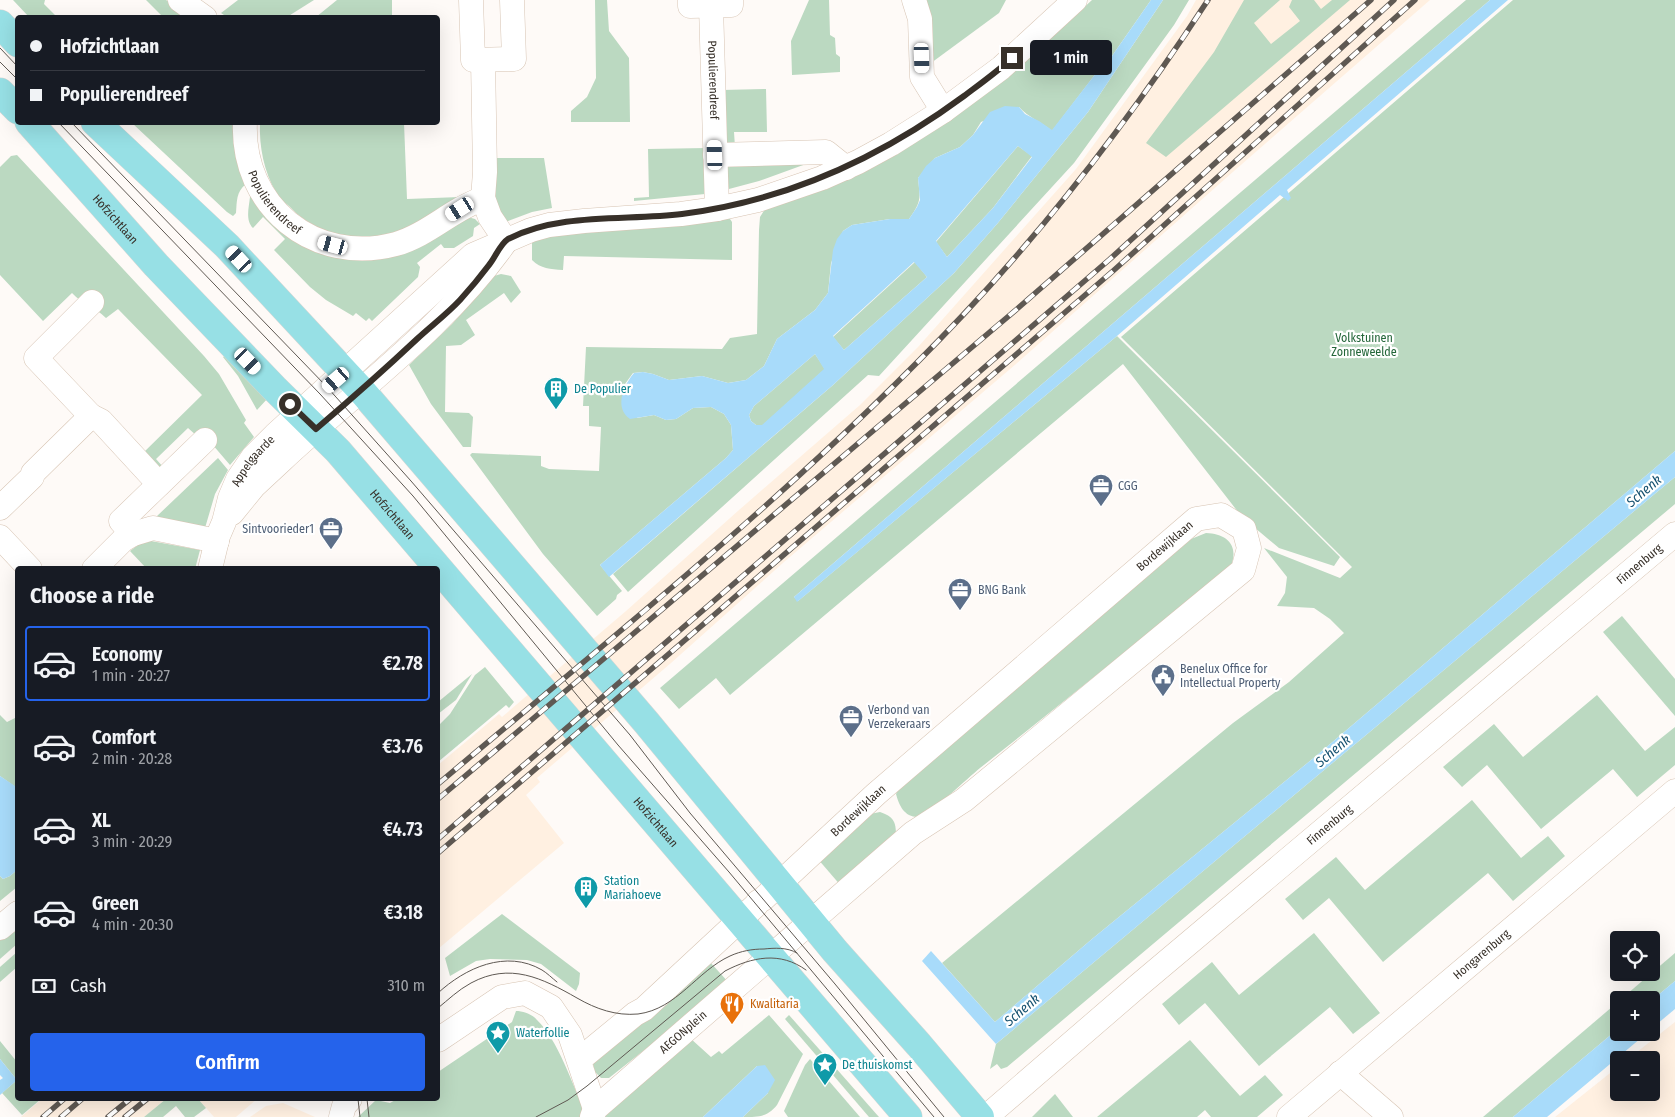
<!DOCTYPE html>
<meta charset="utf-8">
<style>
:root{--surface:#171b24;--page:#242831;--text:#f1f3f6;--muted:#9ea1a6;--line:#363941;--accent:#2563eb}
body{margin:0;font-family:"Fira Sans Condensed",sans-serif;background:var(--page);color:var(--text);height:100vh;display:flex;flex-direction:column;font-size:19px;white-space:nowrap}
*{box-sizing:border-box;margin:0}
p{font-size:16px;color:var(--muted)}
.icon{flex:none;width:28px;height:28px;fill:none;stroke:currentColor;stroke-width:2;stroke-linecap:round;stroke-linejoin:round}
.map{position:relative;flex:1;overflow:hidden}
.drawer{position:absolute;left:15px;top:566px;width:425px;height:535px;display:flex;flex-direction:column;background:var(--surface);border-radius:5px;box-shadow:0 5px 20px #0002}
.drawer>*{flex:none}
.hud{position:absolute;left:15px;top:15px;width:425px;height:110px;border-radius:5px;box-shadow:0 5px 20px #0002;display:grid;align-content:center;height:110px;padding:0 15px;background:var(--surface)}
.tools{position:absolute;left:1610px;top:931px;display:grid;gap:10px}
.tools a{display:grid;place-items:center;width:50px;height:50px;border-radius:5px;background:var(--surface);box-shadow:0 5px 20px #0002;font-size:25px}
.end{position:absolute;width:22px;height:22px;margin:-11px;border:6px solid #373029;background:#fff;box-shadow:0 0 0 2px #fff}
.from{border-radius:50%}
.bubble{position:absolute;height:35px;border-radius:5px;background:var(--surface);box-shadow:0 5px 20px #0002;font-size:16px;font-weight:600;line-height:35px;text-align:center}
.car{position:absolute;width:15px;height:30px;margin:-15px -8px;border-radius:6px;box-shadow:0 0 4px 1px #0007;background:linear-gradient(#fff 24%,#345 0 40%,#fff 0 76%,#345 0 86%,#fff 0)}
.hud b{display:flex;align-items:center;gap:18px;height:48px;font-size:19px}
.hud b+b{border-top:1px solid var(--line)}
.hud i{width:12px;height:12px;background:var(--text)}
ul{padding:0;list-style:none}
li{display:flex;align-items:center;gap:15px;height:75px;margin:0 10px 8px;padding:0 5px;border:2px solid transparent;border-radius:5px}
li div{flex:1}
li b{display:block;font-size:19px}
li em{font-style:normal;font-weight:600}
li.selected{border-color:var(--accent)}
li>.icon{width:45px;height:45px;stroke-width:1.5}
h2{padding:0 15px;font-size:22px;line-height:60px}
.pay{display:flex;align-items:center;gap:12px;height:55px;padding:0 15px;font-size:19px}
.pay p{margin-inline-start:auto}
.cta{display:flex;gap:10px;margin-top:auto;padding:10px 15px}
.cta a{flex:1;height:58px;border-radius:5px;background:var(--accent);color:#fff;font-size:20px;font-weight:600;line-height:58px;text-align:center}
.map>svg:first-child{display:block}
.built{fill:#fff0e1}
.green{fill:#bbd9c1}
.water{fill:#a8dbfa;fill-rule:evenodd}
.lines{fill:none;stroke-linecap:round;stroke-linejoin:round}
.minor-casing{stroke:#d7c4b3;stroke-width:25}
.major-casing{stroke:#d7d6d4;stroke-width:29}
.minor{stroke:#fff;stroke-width:24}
.major{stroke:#97e0e5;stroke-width:28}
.tram{stroke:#5f5953;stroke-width:1}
.rail-casing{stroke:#5f5953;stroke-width:5.5}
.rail{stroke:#fff;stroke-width:4;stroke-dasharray:11;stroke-linecap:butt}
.route{stroke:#373029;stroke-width:6}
.labels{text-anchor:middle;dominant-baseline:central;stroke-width:4.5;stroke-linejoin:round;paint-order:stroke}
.street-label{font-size:12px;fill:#373029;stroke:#fff}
.park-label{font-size:12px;fill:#24663a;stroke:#fff}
.culture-label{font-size:12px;fill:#0d838f;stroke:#fff;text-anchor:start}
.service-label{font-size:12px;fill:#4e5e75;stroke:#fff;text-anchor:start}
.food-label{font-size:12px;fill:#c56008;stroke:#fff;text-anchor:start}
.water-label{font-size:14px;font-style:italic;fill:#155170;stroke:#fff}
</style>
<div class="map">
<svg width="1675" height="1117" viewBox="0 0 1675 1117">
<rect width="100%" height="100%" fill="#fefaf7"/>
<!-- built -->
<g class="built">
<polygon points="1196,0 1430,0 1234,171 1016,364 784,562 671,663 537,778 540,782 526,795 564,843 438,949 438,765 499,714 502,717 626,611 739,510 860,405 918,347 1076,169 1187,16"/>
<polygon points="1675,1022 1675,1117 1555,1117 1619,1066 1619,1092 1651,1092 1651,1060 1627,1060"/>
<polygon points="42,1099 166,1099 144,1117 21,1117"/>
<polygon points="198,1099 257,1099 236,1117 214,1117"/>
<polygon points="283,1103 315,1117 250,1117 266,1106"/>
</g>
<!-- green -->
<g class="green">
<polygon points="13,0 45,0 44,4 57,17 29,17"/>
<polygon points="146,0 166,0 191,17 163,17"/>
<polygon points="238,0 314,0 287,17 227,17 221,13"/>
<polygon points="337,0 392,0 392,17 316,17"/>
<polygon points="595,0 607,0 609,31 629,58 630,122 571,122 571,111 587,97 596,78"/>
<polygon points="809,0 829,0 830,35 835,38 836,54 840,57 840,72 792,75 791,41"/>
<polygon points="924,0 1006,0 999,13 931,63"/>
<path d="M 1092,0 L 1151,0 L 1105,66 L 1100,68 L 1052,131 C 1041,122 1028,117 1019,107 L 981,122 L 973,135 L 960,147 L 935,158 L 918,178 C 920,199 922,201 909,219 L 890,219 L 852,225 L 843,231 L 831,263 L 828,293 L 815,310 L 777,339 L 764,366 L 746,380 L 728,383 L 702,376 L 669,380 L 653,374 L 643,372 L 633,373 L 625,384 L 637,418 L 654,415 L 666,420 L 676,419 L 693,408 L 711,407 L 724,414 L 731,425 L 733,450 L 726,458 L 600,565 L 622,591 L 617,595 L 616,599 L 597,616 L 543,554 L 470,455 L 472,453 L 541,456 L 541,466 L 549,469 L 599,471 L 601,427 L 589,426 L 589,406 L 583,406 L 586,347 L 722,349 L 730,338 L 757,334 L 759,230 L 760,217 L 767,206 L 1063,27 Z"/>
<polygon points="1163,0 1189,0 1174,25 1074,163 879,376 868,375 628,592 613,574 833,385 954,273 997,224 1088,112"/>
<polygon points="1244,0 1280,0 1254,23 1271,44 1300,21 1289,7 1292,0 1314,0 1321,9 1332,0 1350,0 1166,157 1146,143 1214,52"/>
<polygon points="1466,0 1490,0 794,597 798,601 1117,336 1340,557 1334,566 1279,548 1242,517 1123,364 730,695 716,678 679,709 660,688"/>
<polygon points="1513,0 1675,0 1675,451 1316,756 1092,939 995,1022 942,963 1233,723 1289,682 1344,633 1330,619 1314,608 1277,606 1285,593 1287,577 1264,548 1340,578 1352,567 1121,337"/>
<polygon points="766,89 767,132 734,132 735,147 725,143 722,90"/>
<path d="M 132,123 L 239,123 L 246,184 C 236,192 237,201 236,213 L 233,216 L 227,212 Z"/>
<path d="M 260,123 L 404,123 L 407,199 L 460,197 C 438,211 416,228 390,234 C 353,242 315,234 289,206 C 284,202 279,198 276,192 C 264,172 259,146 260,123 Z"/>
<polygon points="1018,146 1032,156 993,208 947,257 936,242"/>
<polygon points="706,148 705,194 634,201 634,198 649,197 648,149"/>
<path d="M 17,155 L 204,356 L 219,374 L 246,420 L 244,423 L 254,437 L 230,465 L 212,444 L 197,436 L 188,428 L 156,459 L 164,468 L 159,474 L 141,455 L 202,395 L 118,309 L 106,318 C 94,306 83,305 72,293 L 43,321 L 0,275 L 0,167 L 11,156 Z"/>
<polygon points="490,158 544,158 552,208 532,212 503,223 493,207"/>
<polygon points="817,160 759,181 729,189 724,178 726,167 732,162"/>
<path d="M 256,194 L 342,254 L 464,216 L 475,219 L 480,224 L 474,228 L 473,236 L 454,248 L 444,248 L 441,244 L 417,263 L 420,267 L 418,277 L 372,321 L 369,318 L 366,321 L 356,313 L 353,316 L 326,300 L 310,287 L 274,250 L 285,239 L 263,217 L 253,228 C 245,220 249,207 250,197 Z"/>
<path d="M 728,216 L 732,222 L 732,260 L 564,256 L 563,270 C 550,269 541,269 532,260 L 532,240 L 545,236 Z"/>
<polygon points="915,262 927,277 844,350 833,337"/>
<polygon points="501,274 511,276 521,292 511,303 504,293 466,320 475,335 461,345 446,346 445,412 469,413 473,417 471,447 463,447 431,404 409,365 452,324 494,276"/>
<polygon points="815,354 825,369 762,426 756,425 751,421 749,415 754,406"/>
<polygon points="226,355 268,398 257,410 238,376 223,357"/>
<polygon points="218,458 228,470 215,494 205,528 156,517"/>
<polygon points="1675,477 1675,504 1007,1067 1001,1069 997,1064 990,1069 996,1044"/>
<path d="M 1206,533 C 1227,534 1239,545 1231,566 C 1147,634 1064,702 980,768 C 969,777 927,817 918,817 C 904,817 899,805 896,794 L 902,783 L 1191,539 Z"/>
<polygon points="151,541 200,550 195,569 147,569 130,551 138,545"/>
<polygon points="1622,616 1675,679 1675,716 1603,632"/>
<polygon points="485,667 514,702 509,708 506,705 438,762 438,726 450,714 475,675"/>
<polygon points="472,674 456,700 438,714 438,702"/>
<polygon points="1597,695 1645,751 1675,727 1675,765 1637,797 1613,769 1541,829 1487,765 1462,787 1443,767 1494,724 1523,757"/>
<polygon points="0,715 7,722 17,717 17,788 0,776"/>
<polygon points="1472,800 1521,858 1548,836 1565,856 1513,901 1488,873 1383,962 1329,898 1303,920 1285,899 1336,857 1365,890"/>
<path d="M 880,812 C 895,817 896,823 896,838 L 842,887 L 817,858 L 870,814 Z"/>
<polygon points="17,870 17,887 0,901 0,876 3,879 10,876"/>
<polygon points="502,914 580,973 579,984 576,991 541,964 527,960 490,959 476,961 450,976 445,958"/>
<polygon points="17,922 17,944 0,959 0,937"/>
<polygon points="1314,933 1380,1013 1353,1034 1330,1007 1259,1066 1205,1003 1179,1025 1162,1004 1212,962 1239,995"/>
<polygon points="17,952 17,967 0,982 0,967"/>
<polygon points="1675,953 1675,981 1651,1001 1620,1000"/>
<polygon points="710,962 729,983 609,1078 601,1078 595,1072 593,1064 598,1056"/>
<polygon points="1619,1001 1619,1028 1513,1117 1483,1117"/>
<path d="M 516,1011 C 523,1011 532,1014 537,1020 C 558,1040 572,1083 584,1110 L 584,1117 L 358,1117 L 376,1100 L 390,1103 L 397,1099 L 438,1099 L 438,1072 L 512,1022 Z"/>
<path d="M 769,1015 L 803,1054 L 777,1105 C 767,1117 759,1117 743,1117 L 768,1093 L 757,1066 L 703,1117 L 605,1117 L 609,1107 L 690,1038 L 711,1057 L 719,1051 L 722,1054 Z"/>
<polygon points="789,1015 879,1117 869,1117 785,1019"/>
<polygon points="1190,1040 1240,1096 1265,1075 1283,1095 1257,1117 1211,1117 1205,1110 1197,1117 1097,1117"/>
<polygon points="0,1041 17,1062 18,1099 41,1099 22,1115 2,1093 17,1080 0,1059"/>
<polygon points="810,1059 860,1117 788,1117 784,1111 805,1065"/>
<polygon points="1055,1094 1073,1117 1032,1117"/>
<polygon points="166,1099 198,1099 206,1108 194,1117 185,1117 176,1106 163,1117 144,1117"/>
</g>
<!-- water -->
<g class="water">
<path d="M 1151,0 L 1163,0 L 1088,112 L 997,224 L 954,273 L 833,385 L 609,577 L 600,565 L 726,458 L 733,450 L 731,425 L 724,414 L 711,407 L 693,408 L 676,419 L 666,420 L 654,415 L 630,419 C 614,408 623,386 634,373 L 643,372 L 653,374 L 669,380 L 702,376 L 728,383 L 746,380 L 764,366 L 777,339 L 815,310 L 828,293 L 833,250 L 837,239 L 843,231 L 852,225 L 890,219 L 909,219 L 917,207 L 920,200 L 918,178 L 926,166 L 935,158 L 960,147 L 973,135 L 990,112 L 1005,106 L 1019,107 L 1025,114 L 1039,121 L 1052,130 L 1100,68 L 1105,66 ZM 1018,146 L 1032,157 L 993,208 L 947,257 L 936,241 ZM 914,262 L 927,277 L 844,350 L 833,336 ZM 815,354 L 824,369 L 762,425 L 756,425 L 751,421 L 749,415 L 754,406 Z"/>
<polygon points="1490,0 1508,0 1287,190 1291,198 1288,201 1280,195 1117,336 797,602 794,597"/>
<polygon points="1675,451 1675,477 996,1044 922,961 931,951 995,1022 1092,939 1316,756"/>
<polygon points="0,776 18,788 17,870 10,876 3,879 0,876"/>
<polygon points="1675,981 1675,1009 1651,1029 1651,1001"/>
<polygon points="1619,1028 1619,1032 1647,1033 1547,1117 1513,1117"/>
<polygon points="0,1059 17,1080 0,1095 0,1080 3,1078 0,1075"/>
<polygon points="765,1065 775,1080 768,1093 743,1117 703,1117 757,1066"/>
</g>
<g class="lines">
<defs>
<g id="minor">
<polyline points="180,0 205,18"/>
<polyline points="471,0 473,60 514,59 512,0"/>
<polyline points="690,0 690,6 731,5 731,0"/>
<polyline points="914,0 920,19 922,77 943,111"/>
<path id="s1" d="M 711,6 L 717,209"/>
<polyline points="483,60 485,172 483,198 490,217 506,241"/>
<path id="s2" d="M 245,122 C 241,206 314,266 396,244 C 420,237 438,222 459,210 C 467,205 475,202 483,198"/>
<polyline points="715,155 826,152 846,168"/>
<polyline points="91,416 101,421 159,484"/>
<polyline points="0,508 32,477 33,473 91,416 36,358 92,302"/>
<path d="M 232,513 L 254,486 L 282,460 C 358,389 446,327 506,241"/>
<polyline points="133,534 121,521 205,440"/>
<polyline points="0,537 30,569"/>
<polyline points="94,569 123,540 133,534 153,528 217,541"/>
<path id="s3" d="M 210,569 L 218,536 L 224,522 L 230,498 L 238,479 L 253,457 L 275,435 L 473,255 L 531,230 L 549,225 L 584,221 L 681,214 L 717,209 L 758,200 L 822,178 L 858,162 L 891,144 L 943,111 L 1001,68 L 1075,0"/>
<polyline points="0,928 18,913"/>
<polyline points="438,1040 502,997 525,993 551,1007 570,1035 595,1109"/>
<path id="s4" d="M 579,1060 L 635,1014 L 644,1009 L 756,905 L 758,902 L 763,899 L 876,794 L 1196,519 L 1221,515 L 1244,529 L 1249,548 L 1243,570 L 964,800 L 913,833 L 595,1109 L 592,1117"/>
<polyline points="1340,1073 1391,1117"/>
<polyline points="341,1117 344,1106 350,1099"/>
<path id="s5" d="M 986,1117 L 1139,985 L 1675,534"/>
<path id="s6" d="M 1289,1117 L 1675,791"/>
</g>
<g id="major">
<polyline points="0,24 18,43"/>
<polyline points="0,92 18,110"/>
<path id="s7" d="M 29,122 L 156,265 L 274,388 L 338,451 L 908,1117"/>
<polyline points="95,122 227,246 361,390 646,722 835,951 919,1045 980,1117"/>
</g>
</defs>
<!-- minor casing -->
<use href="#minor" class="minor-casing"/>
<!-- major casing -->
<use href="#major" class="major-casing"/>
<!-- minor -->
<use href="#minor" class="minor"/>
<!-- major -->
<use href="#major" class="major"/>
<!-- tram -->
<g class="tram">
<polyline points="0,48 18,67"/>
<polyline points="0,62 18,80"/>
<polyline points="58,122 320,394 413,496 618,745 729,872 934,1117"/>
<polyline points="71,122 327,387 411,481 630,735 690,813 835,984 944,1117"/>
<path d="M 438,993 C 465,968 506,949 542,970 C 547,973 552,978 557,982"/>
<path d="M 438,1008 C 448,1000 458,990 471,983 C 510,962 542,978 577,998 C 596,1009 616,1016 638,1014 C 677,1009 697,971 730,956 C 741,951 752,949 764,949 C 774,948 787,947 797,953"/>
<polyline points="358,1099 360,1117"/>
<polyline points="367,1099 369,1117"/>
<path d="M 536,1117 L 568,1100 L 587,1086 L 725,971 C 752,957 780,951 806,970"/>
</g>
<defs>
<g id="rail">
<path d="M 438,784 C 617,633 802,486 963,315 C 1055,217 1135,112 1208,0"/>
<polyline points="438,799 1017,309 1371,0"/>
<polyline points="438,839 1110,259 1394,0"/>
<polyline points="438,853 1113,271 1415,0"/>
<polyline points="43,1117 64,1099"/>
<polyline points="61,1117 82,1099"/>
<polyline points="108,1117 130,1099"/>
<polyline points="125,1117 147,1099"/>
</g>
</defs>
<!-- rail casing -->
<use href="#rail" class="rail-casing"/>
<!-- rail -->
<use href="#rail" class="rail"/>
</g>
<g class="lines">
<!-- route -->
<path class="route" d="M 290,404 L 316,429 C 350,400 384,370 417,339 C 431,326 447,314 460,300 C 470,289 480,277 489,265 C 495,258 500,244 508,239 C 561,212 626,221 682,214 C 786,201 880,158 964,96 C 980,84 997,72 1012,58"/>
</g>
<!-- icons -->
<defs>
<symbol id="building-pin" viewBox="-11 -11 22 30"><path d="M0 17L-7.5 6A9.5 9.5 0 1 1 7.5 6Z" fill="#0f9aa8" stroke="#fff"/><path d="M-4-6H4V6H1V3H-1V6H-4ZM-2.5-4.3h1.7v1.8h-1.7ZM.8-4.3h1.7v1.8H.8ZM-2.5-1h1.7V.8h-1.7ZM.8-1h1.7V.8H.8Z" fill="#fff"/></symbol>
<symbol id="office-pin" viewBox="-11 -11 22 30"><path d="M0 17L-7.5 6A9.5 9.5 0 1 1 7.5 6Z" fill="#5c6f8a" stroke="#fff"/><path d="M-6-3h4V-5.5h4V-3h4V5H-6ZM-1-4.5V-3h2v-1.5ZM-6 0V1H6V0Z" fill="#fff"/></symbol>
<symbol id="civic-pin" viewBox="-11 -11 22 30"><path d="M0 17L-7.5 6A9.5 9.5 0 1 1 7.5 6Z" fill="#5c6f8a" stroke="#fff"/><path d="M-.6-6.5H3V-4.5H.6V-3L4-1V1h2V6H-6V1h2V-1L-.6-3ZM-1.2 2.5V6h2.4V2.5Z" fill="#fff"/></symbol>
<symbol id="restaurant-pin" viewBox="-11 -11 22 30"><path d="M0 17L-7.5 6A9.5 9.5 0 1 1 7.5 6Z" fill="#e8710a" stroke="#fff"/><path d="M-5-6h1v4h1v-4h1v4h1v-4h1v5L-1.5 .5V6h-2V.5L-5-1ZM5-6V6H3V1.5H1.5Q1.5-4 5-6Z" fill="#fff"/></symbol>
<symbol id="sight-pin" viewBox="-11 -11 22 30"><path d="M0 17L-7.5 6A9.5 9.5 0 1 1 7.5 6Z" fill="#0f9aa8" stroke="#fff"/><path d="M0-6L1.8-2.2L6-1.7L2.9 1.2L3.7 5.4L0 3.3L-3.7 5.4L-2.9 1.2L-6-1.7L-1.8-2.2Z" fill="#fff"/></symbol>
</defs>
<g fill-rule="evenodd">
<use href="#building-pin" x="542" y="375" width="28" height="38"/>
<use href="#office-pin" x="1087" y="472" width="28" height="38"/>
<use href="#office-pin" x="317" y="515" width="28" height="38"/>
<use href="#office-pin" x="946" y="576" width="28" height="38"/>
<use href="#civic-pin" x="1149" y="662" width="28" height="38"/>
<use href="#office-pin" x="837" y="703" width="28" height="38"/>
<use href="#building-pin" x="572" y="874" width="28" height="38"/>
<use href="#restaurant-pin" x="718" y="990" width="28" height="38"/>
<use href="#sight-pin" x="484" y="1019" width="28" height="38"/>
<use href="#sight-pin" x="811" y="1051" width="28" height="38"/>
</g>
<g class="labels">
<!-- street labels -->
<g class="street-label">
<text stroke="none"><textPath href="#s1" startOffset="74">Populierendreef</textPath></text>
<text stroke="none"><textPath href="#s2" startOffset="89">Populierendreef</textPath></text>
<text stroke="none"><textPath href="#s7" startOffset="130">Hofzichtlaan</textPath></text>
<text stroke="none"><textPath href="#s3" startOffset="118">Appelgaarde</textPath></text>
<text stroke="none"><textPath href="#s7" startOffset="535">Hofzichtlaan</textPath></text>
<text stroke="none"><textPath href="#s4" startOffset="780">Bordewijklaan</textPath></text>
<text stroke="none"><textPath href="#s5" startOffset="856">Finnenburg</textPath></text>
<text stroke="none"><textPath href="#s4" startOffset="375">Bordewijklaan</textPath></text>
<text stroke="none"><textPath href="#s7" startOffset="940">Hofzichtlaan</textPath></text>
<text stroke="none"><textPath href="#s5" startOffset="451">Finnenburg</textPath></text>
<text stroke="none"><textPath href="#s6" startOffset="252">Hongarenburg</textPath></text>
<text transform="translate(683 1032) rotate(-41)">AEGONplein</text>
</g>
<!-- park labels -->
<g class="park-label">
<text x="1364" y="338">Volkstuinen<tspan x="1364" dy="14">Zonneweelde</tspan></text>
</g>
<!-- culture labels -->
<g class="culture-label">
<text x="574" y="389">De Populier</text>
<text x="604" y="881">Station<tspan x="604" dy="14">Mariahoeve</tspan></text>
<text x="516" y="1033">Waterfollie</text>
<text x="842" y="1065">De thuiskomst</text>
</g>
<!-- service labels -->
<g class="service-label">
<text x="1118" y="486">CGG</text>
<text x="314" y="529" text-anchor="end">Sintvoorieder1</text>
<text x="978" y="590">BNG Bank</text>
<text x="1180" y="669">Benelux Office for<tspan x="1180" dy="14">Intellectual Property</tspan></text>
<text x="868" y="710">Verbond van<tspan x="868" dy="14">Verzekeraars</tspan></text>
</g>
<!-- food labels -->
<g class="food-label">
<text x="750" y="1004">Kwalitaria</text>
</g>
<!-- water labels -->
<g class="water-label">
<text transform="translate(1644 491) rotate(-40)">Schenk</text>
<text transform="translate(1333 751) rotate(-40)">Schenk</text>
<text transform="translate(1022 1010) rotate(-40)">Schenk</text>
</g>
</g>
</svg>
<div class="tools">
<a><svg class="icon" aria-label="locate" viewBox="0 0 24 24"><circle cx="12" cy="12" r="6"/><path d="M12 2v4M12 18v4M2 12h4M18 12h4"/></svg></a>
<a>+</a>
<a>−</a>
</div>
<i class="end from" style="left:290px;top:404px"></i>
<i class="end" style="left:1012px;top:58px"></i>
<div class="bubble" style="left:1030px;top:40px;width:82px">1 min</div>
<i class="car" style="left:922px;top:58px;rotate:178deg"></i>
<i class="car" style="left:715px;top:155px;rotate:358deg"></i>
<i class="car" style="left:460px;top:209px;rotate:238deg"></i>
<i class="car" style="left:333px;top:245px;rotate:285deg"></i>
<i class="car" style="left:239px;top:259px;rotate:317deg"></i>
<i class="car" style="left:248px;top:361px;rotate:136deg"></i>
<i class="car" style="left:336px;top:380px;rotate:229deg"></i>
<div class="hud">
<b><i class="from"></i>Hofzichtlaan</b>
<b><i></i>Populierendreef</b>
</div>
<section class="drawer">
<h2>Choose a ride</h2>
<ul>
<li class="selected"><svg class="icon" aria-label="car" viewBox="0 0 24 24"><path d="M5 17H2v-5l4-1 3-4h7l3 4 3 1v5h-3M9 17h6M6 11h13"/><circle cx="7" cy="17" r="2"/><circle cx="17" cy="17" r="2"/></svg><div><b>Economy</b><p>1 min · 20:27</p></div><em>€2.78</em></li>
<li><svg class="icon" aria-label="car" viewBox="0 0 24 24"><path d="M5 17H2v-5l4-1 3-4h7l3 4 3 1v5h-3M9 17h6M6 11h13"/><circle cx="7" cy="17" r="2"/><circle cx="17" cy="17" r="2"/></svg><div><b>Comfort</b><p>2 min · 20:28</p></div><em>€3.76</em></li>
<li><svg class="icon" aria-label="car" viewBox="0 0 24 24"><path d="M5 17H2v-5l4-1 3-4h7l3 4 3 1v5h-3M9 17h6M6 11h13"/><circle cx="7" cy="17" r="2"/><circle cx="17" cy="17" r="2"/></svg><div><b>XL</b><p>3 min · 20:29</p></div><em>€4.73</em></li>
<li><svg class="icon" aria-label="car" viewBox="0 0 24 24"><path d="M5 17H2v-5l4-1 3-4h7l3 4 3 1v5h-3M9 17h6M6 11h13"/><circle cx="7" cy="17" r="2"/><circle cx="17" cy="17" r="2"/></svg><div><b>Green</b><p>4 min · 20:30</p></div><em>€3.18</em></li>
</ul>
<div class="pay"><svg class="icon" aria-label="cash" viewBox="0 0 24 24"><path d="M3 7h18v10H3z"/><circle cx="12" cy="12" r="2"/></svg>Cash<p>310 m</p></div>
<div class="cta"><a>Confirm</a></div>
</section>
</div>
